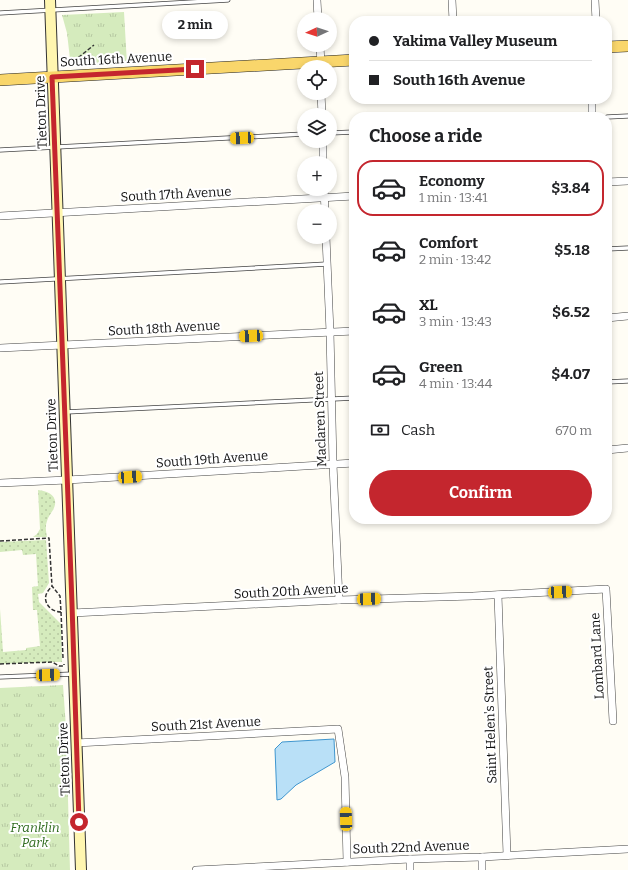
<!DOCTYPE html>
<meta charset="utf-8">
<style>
:root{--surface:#fff;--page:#f6f6f6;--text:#202124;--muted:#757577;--line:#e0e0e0;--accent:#c4262e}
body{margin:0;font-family:Bitter,serif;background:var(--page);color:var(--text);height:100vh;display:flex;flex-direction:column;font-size:15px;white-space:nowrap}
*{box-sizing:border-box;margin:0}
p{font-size:13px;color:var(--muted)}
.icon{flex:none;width:22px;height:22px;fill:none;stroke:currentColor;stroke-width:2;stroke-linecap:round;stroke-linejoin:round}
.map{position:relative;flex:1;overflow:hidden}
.side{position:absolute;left:349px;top:112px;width:263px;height:412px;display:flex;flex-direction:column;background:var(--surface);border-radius:16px;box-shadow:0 2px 6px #0003}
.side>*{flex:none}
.top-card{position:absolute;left:349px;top:16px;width:263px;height:88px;border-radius:16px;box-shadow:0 2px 6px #0003;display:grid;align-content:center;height:88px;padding:0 20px;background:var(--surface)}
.needle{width:26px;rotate:267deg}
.tools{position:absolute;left:297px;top:12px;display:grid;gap:8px}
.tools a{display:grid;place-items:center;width:40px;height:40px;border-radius:50%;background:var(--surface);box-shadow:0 2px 6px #0003;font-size:20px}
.end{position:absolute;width:18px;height:18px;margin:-9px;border:5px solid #c4262e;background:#fff;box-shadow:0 0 0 2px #fff}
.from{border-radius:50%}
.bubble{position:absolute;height:28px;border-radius:14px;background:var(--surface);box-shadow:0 2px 6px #0003;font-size:13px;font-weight:700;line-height:28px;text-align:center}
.car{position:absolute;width:12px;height:24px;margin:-12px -6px;border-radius:5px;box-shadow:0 0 3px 1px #0007;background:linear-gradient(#f5c518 24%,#345 0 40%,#f5c518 0 76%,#345 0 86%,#f5c518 0)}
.top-card b{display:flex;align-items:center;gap:14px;height:38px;font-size:15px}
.top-card b+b{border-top:1px solid var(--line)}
.top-card i{width:10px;height:10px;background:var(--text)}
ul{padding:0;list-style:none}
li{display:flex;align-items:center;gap:12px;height:56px;margin:0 8px 6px;padding:0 12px;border:2px solid transparent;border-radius:16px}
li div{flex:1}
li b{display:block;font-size:15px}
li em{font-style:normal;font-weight:700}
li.current{border-color:var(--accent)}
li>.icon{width:36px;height:36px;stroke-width:1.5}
h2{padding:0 20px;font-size:18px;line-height:48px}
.pay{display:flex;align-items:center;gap:10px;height:44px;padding:0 20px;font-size:15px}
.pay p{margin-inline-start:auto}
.button{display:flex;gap:8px;margin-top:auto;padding:8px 20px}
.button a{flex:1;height:46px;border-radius:24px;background:var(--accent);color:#fff;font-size:16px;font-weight:700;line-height:46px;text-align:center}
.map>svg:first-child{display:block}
.grass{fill:url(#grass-dots)}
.park{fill:url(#park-tufts)}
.water{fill:#b9e0f7;stroke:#3f96cf}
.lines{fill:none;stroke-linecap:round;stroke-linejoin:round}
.service-casing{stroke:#444;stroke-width:5}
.minor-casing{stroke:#444;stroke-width:8}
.secondary-casing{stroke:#333;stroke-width:12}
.primary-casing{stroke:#222;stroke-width:12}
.path{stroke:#333;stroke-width:1.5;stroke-dasharray:4 2;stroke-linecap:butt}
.service{stroke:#fff;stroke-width:3.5}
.minor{stroke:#fff;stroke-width:7}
.secondary{stroke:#fff6b0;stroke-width:10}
.primary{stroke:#f9d66b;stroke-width:11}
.route{stroke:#c4262e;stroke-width:5}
.labels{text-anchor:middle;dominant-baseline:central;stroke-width:4;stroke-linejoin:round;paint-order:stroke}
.street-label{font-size:13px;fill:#111;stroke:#fff}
.park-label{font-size:13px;font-style:italic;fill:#2f6b1f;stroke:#fff}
</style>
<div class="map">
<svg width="628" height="870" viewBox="0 0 628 870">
<defs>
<pattern id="grass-dots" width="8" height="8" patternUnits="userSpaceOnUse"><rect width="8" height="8" fill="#d5ebbd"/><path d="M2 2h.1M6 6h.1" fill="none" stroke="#b6c8a1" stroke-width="1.8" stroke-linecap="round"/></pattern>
<pattern id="park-tufts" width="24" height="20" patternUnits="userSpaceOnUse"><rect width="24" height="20" fill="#d5ebbd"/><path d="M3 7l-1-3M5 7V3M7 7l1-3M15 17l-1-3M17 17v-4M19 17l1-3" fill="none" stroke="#b6c8a1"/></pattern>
</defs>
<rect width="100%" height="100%" fill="#fffdf5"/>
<!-- grass -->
<g class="grass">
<path d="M 38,490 C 49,491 60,497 53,510 C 51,513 48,517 47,521 C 45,526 46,531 47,537 L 33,537 L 37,534 L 40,529 Z"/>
<polygon points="46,540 49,583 43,593 38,594 39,602 61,624 62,662 56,662 0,664 0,609 3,652 26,650 26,648 40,646 37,610 33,610 32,587 38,586 36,554 23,555 22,550 0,552 0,542"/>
</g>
<!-- park -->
<g class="park">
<polygon points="124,12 127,64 78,66 74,65 70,59 67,33 62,15"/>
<polygon points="63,685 66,728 70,870 0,870 0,688"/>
</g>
<!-- water -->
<polygon class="water" points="334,739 335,762 296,785 281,799 277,800 275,749 282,742"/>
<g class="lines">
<defs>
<g id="service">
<polyline points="0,13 228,0"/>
<polyline points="607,117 628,116"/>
<polyline points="330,133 354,132"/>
<polyline points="0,150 304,134"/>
<polyline points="607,249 628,248"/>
<polyline points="0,282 327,264"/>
<polyline points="607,382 628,381"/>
<polyline points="66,412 354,398"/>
<polyline points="0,677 73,674"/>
</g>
<g id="minor">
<polyline points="317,0 318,19"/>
<polyline points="452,0 453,21"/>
<polyline points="595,0 596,21"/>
<polyline points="320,45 321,65"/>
<polyline points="321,93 322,115"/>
<polyline points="592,99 592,117"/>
<polyline points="323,141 323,163"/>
<polyline points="607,182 628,181"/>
<polyline points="324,189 325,211"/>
<polyline points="0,216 354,196"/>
<polyline points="326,237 330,332 333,464 339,600"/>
<polyline points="607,318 628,316"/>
<polyline points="0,348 354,331"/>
<polyline points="607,450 628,448"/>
<polyline points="0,483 67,480 354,463"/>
<polyline points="498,595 507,855"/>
<polyline points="72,613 339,600 473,596 606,589 613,721"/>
<polyline points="76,743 338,729 345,777 347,862"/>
<polyline points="482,857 482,870"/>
<polyline points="410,859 410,870"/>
<polyline points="196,870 410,859 482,857 628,849"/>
</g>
<polyline id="secondary" points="50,0 81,870"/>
<g id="primary">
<polyline points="607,47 628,46"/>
<polyline points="0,80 354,60"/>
</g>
</defs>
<!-- service casing -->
<use href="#service" class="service-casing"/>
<!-- minor casing -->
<use href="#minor" class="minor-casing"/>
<!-- secondary casing -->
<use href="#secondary" class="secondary-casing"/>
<!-- primary casing -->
<use href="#primary" class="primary-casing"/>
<!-- path -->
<g class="path">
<polyline points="69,65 94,45"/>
<path d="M 0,541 L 49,538 L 52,586 L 60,596 L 61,612 C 50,612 41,601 48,591 C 49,589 51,588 52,586"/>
<polyline points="61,612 63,658"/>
<polyline points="0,664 52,662 59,666 64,666 64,664"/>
</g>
<!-- service -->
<use href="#service" class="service"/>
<!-- minor -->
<use href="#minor" class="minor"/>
<!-- secondary -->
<use href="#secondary" class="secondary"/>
<!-- primary -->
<use href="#primary" class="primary"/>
</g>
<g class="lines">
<!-- route -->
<polyline class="route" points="79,822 72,604 52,77 195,69"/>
</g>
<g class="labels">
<!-- street labels -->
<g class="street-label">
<text transform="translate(116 59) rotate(-3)">South 16th Avenue</text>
<text transform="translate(41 112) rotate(-92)">Tieton Drive</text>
<text transform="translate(176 194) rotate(-3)">South 17th Avenue</text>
<text transform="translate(164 328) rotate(-3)">South 18th Avenue</text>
<text transform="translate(320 419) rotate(-92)">Maclaren Street</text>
<text transform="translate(52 435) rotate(-92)">Tieton Drive</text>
<text transform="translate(212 459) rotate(-4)">South 19th Avenue</text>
<text transform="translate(291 591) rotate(-3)">South 20th Avenue</text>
<text transform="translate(597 656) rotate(-93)">Lombard Lane</text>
<text transform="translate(206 724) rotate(-3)">South 21st Avenue</text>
<text transform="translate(490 725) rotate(-92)">Saint Helen's Street</text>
<text transform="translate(64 759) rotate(-92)">Tieton Drive</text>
<text transform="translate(411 847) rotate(-2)">South 22nd Avenue</text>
</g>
<!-- park labels -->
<g class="park-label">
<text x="35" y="827">Franklin<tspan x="35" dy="15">Park</tspan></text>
</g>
</g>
</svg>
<div class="tools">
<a><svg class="needle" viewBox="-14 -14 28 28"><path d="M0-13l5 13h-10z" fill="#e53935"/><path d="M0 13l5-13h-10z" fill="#757577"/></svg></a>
<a><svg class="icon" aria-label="locate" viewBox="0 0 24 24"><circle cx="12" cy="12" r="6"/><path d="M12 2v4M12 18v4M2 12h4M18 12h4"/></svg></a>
<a><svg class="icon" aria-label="layers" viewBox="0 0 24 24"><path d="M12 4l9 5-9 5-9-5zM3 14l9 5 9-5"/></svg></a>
<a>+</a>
<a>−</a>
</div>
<i class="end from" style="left:79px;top:822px"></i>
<i class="end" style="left:195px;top:69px"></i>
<div class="bubble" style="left:162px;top:11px;width:66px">2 min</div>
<i class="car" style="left:242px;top:138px;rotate:267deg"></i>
<i class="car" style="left:251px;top:336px;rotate:267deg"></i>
<i class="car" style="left:130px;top:477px;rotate:86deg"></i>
<i class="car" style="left:560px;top:592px;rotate:87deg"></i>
<i class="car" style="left:369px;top:599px;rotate:88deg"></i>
<i class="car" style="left:48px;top:675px;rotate:88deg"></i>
<i class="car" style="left:346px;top:819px;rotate:358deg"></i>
<div class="top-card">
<b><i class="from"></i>Yakima Valley Museum</b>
<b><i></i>South 16th Avenue</b>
</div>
<section class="side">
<h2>Choose a ride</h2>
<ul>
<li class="current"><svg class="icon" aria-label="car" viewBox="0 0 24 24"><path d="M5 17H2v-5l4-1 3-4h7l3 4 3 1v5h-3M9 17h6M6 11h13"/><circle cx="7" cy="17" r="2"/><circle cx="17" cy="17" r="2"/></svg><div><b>Economy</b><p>1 min · 13:41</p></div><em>$3.84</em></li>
<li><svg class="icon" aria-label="car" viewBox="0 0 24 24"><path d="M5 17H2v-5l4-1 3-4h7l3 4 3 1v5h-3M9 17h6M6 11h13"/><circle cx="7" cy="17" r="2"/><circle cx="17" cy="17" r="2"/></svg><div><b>Comfort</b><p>2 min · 13:42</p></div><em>$5.18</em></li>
<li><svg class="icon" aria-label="car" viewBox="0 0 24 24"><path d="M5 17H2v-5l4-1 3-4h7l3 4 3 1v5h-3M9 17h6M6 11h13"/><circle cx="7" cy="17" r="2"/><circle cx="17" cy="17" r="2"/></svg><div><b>XL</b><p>3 min · 13:43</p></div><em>$6.52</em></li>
<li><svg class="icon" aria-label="car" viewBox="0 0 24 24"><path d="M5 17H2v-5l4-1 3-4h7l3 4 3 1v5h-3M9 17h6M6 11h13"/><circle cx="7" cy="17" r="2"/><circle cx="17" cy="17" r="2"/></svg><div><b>Green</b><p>4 min · 13:44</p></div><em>$4.07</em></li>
</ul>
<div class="pay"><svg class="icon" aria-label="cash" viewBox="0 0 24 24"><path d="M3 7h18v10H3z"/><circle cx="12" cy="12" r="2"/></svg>Cash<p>670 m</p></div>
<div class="button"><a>Confirm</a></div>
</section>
</div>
